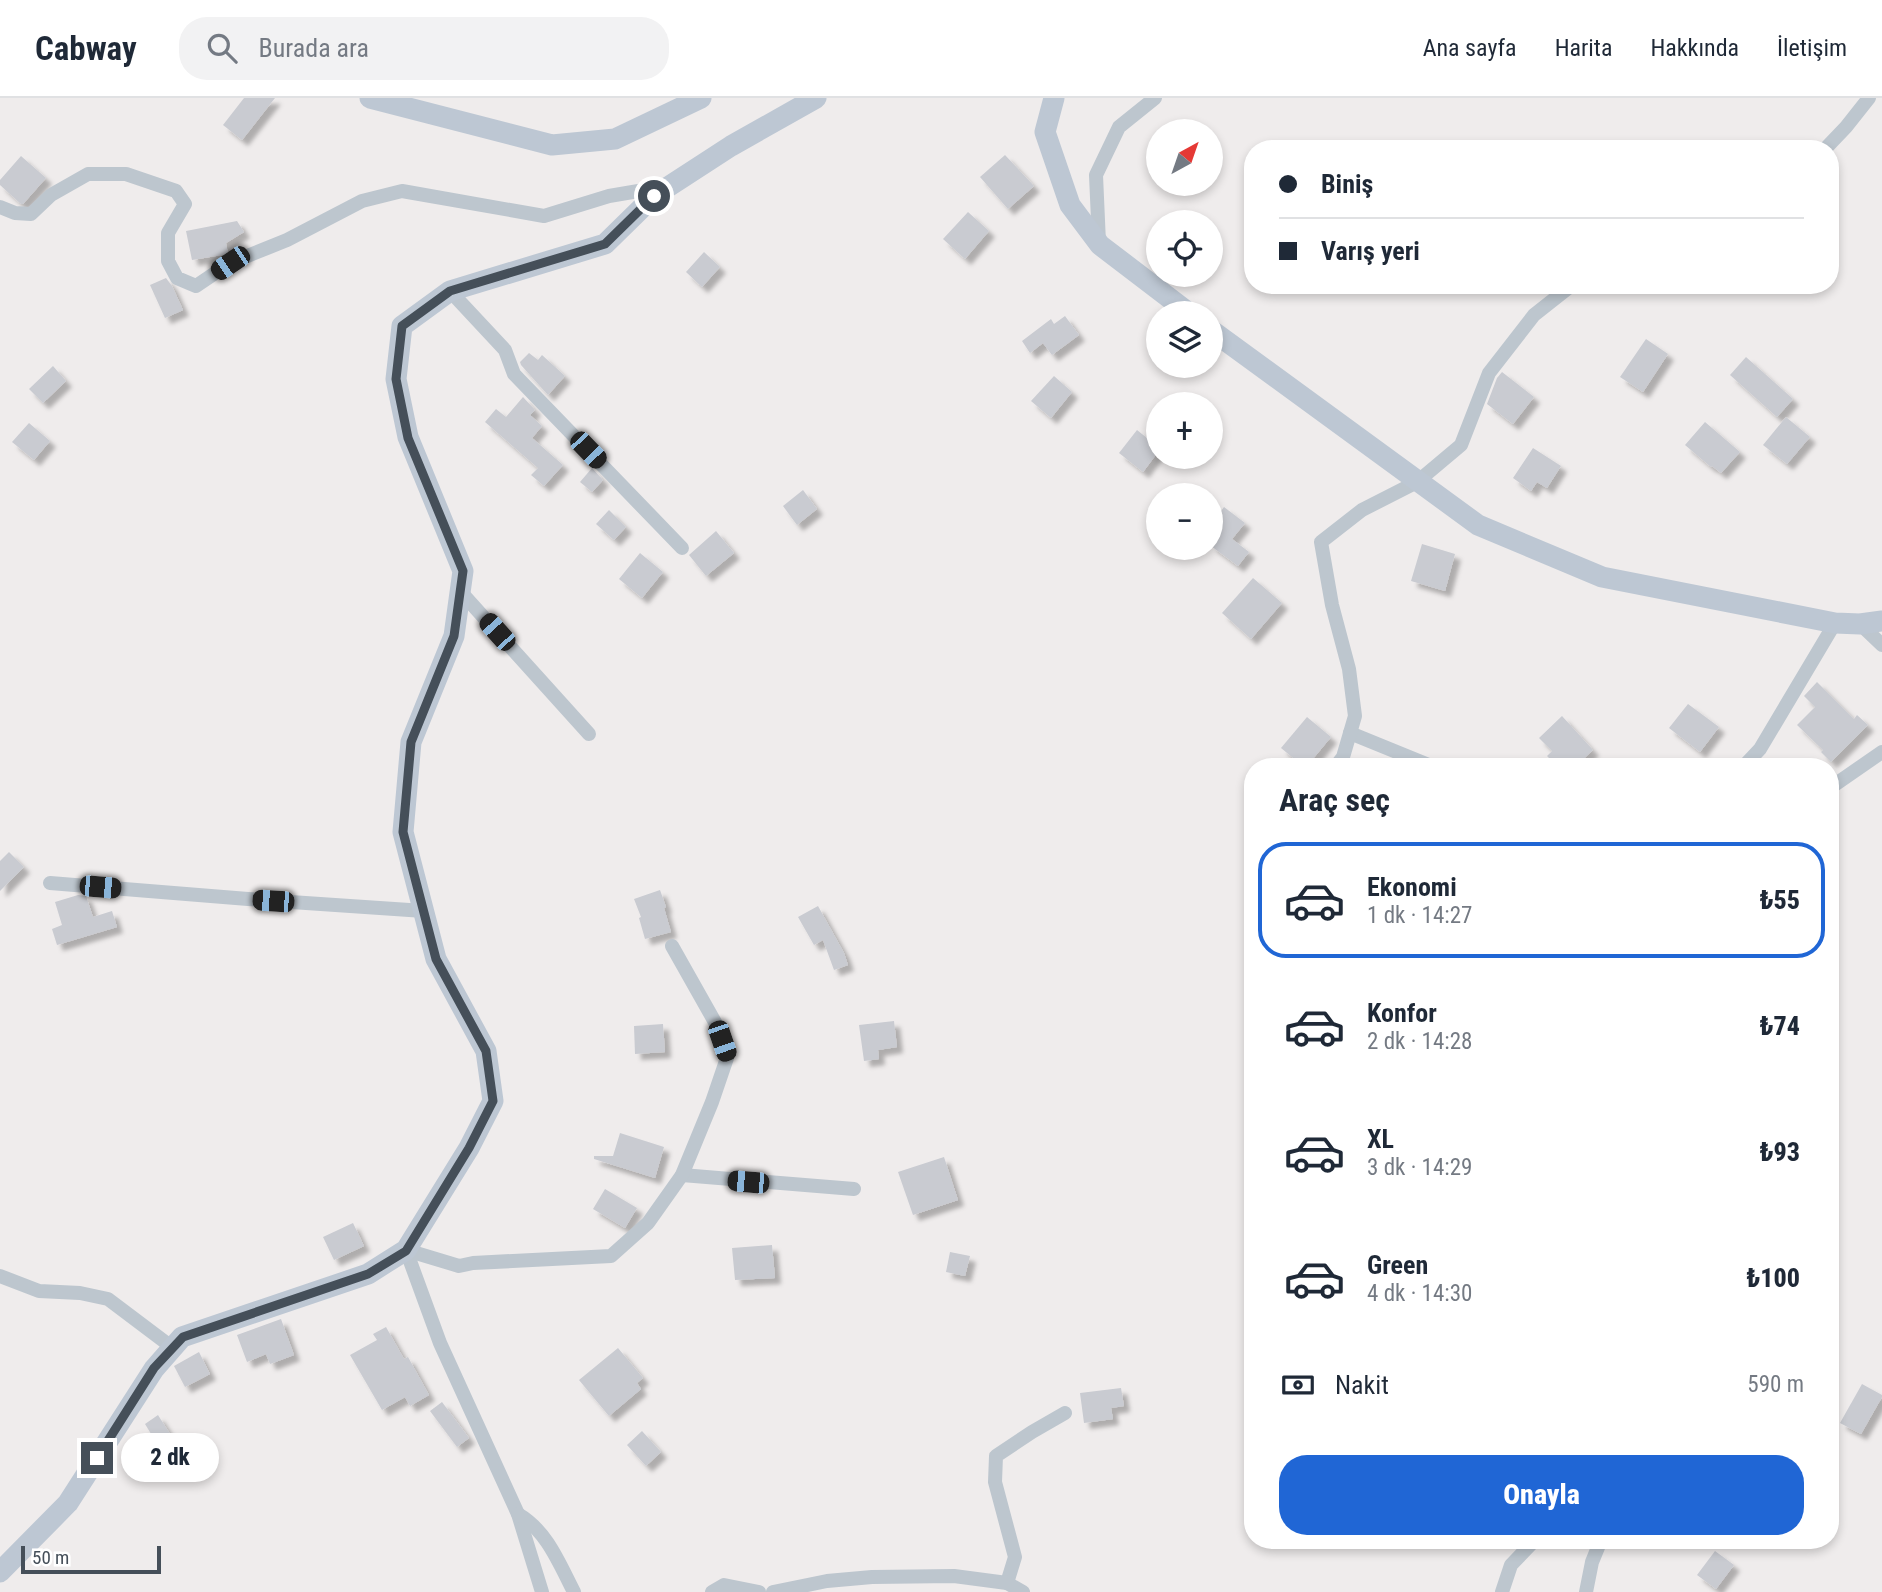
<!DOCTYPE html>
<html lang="tr">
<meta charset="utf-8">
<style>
:root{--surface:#fff;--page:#f2f2f3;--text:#1f2937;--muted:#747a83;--line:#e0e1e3;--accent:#2066d5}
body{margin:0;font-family:"Roboto Condensed",sans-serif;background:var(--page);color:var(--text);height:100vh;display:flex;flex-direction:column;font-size:26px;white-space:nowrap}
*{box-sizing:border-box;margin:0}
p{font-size:23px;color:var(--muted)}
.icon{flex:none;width:38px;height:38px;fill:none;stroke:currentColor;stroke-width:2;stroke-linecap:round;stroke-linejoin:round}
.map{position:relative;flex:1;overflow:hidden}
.panel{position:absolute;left:1244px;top:660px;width:595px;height:791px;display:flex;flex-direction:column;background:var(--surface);border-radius:28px;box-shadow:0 4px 10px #0003}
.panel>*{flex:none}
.hud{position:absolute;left:1244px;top:42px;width:595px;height:154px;border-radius:28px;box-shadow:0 4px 10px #0003;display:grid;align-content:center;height:154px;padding:0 35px;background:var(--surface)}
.needle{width:46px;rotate:40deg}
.tools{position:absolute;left:1146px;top:21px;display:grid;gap:14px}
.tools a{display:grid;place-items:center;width:77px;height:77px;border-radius:50%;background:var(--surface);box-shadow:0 4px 10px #0003;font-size:35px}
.scale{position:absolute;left:21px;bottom:18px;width:140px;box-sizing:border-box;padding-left:7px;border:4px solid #454f59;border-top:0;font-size:19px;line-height:24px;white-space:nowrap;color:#454f59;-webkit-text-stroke:5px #fff;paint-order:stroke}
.end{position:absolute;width:32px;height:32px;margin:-16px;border:9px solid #454f59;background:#fff;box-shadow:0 0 0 4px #fff}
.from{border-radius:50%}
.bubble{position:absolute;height:49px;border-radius:24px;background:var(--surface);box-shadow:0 4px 10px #0003;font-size:23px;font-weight:800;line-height:49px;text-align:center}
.car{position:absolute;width:21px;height:42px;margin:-21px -10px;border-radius:9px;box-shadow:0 0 5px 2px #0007;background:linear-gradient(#222 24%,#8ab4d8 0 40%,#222 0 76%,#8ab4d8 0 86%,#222 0)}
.hud b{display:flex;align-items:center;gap:24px;height:66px;font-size:26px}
.hud b+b{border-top:2px solid var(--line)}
.hud i{width:18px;height:18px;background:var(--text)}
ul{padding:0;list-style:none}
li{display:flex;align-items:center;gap:21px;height:116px;margin:0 14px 10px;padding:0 21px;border:4px solid transparent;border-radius:28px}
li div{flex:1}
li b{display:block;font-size:26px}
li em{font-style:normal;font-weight:800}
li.current{border-color:var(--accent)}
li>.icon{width:63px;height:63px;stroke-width:1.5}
h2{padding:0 35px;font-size:32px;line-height:84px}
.pay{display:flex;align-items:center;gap:18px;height:77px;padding:0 35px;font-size:26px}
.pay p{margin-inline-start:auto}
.primary-button{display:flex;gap:14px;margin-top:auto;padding:14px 35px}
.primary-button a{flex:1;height:80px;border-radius:28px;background:var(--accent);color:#fff;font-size:28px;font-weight:800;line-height:80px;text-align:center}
header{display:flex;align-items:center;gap:42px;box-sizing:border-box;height:98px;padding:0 35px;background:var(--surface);border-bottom:2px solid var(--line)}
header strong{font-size:33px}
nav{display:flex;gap:38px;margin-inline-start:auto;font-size:24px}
.search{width:490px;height:63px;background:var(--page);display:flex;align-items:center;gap:18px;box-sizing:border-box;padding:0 24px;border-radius:28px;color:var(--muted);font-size:26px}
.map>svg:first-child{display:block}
.building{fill:#c9cbd1;filter:url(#shadow)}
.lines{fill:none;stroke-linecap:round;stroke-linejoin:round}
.street{stroke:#bdc6ce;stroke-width:14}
.secondary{stroke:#bdc7d3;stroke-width:21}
.route{stroke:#454f59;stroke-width:9}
</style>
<header>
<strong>Cabway</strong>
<div class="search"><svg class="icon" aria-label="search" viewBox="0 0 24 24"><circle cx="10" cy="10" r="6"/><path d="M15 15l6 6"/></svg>Burada ara</div>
<nav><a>Ana sayfa</a><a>Harita</a><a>Hakkında</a><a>İletişim</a></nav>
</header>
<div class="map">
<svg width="1882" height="1494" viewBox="0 0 1882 1494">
<defs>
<filter id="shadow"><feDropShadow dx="6" dy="6" stdDeviation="2" flood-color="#0004"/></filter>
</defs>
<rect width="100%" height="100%" fill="#efecec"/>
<!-- building -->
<g class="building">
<polygon points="244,0 275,0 242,42 223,27"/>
<polygon points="1005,57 1034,88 1008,111 980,79"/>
<polygon points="21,58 46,80 23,106 21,106 0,87 0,82"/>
<polygon points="968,114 989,133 965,161 943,141"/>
<polygon points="237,123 244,134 226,145 228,156 192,162 186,133"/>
<polygon points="704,154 720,169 702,189 686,174"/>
<polygon points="166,180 172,188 183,212 165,220 150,187"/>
<polygon points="1065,218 1079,237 1052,257 1043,245 1030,255 1022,243 1051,221 1054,226"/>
<polygon points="1646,241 1668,256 1643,294 1620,279"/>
<polygon points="529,255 538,262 542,257 565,278 548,297 521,267 520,264"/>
<polygon points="1746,259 1793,301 1777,319 1730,277"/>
<polygon points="53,268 66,283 43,305 29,291"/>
<polygon points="1502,274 1534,299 1513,326 1487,306 1497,280"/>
<polygon points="1054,278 1072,294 1051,320 1031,303"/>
<polygon points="523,299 535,312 530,317 542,328 532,340 563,367 544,388 531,377 538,370 485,324 496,311 506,319"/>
<polygon points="1786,319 1810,339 1787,366 1763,347"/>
<polygon points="1705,324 1740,354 1721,375 1712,368 1711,369 1685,347"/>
<polygon points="29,325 50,343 34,362 12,344"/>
<polygon points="1137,332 1158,349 1158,354 1143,374 1119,355"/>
<polygon points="1533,350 1561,368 1547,390 1537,384 1531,393 1513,380"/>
<polygon points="592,370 603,382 592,394 580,384"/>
<polygon points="803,392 817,411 797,427 783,408"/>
<polygon points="1224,409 1245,425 1232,441 1249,454 1238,468 1211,448 1211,427"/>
<polygon points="609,412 626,429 614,442 596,426"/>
<polygon points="716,433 734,455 706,478 689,457"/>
<polygon points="1422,446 1455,456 1445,493 1411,483"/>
<polygon points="640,455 663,474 642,500 619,481"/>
<polygon points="1253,480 1282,505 1251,541 1222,515"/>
<polygon points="1817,584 1854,621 1857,617 1868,627 1831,664 1821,654 1823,652 1797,627 1815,609 1804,598"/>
<polygon points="1688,606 1719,629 1700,654 1669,630"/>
<polygon points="1562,618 1593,652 1576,668 1557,668 1547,658 1552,653 1539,640"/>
<polygon points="1307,619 1331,639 1307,668 1303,668 1281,650"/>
<polygon points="9,754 24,769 0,793 0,763"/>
<polygon points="660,792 666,809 664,810 671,834 645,841 639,820 641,819 634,801"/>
<polygon points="78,797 86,798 93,819 112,813 117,829 57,847 52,831 62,827 55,804"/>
<polygon points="818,808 844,855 848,867 834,872 823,842 814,847 798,819"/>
<polygon points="894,923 897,949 878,952 879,961 864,963 859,927"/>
<polygon points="663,926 665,954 635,956 634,928"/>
<polygon points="620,1035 664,1049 655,1080 594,1061 594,1058 613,1058"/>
<polygon points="944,1059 958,1102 913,1117 898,1074"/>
<polygon points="605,1091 637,1110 625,1130 593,1111"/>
<polygon points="353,1125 364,1148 334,1162 323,1139"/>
<polygon points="772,1147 775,1180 735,1182 732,1150"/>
<polygon points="950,1154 970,1158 965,1178 946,1174"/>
<polygon points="281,1221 294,1257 270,1266 266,1256 247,1264 237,1237"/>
<polygon points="386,1229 404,1261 408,1259 429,1297 410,1308 405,1299 382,1312 350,1257 377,1242 373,1236"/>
<polygon points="618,1250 643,1280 637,1285 641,1291 609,1318 579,1282"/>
<polygon points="199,1254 210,1276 185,1289 174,1268"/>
<polygon points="1862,1286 1882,1297 1882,1299 1861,1336 1840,1325"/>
<polygon points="1121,1290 1124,1308 1111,1310 1113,1321 1084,1325 1080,1295"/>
<polygon points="442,1304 469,1340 457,1349 430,1313"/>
<polygon points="158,1317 170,1336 156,1344 145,1326"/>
<polygon points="642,1333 661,1354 646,1368 627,1347"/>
<polygon points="1715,1453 1734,1467 1716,1491 1697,1477"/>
</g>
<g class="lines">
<!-- street -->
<g class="street">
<polyline points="1825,51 1846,29 1869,0"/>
<polyline points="0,109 15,115 31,116 51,97 88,76 126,76 176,93 185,106 168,135 168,163 177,180 196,188 230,165 287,142 362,103 402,93 544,118 609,98 662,89"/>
<polyline points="1099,145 1096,77 1119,29 1155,0"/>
<polyline points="450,193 505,252 514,276 682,450"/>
<polyline points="460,493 589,636"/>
<polyline points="1860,526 1882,547"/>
<polyline points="1350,635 1431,668"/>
<polyline points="1336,668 1343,659 1355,618 1349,571 1332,507 1321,444 1362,412 1417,384 1461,347 1489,275 1534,217 1572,187"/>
<polyline points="1744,668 1760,651 1835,525"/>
<polyline points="1830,690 1882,654"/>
<polyline points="50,785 248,801 424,813"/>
<polyline points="682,1077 854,1091"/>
<polyline points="406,1152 459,1168 473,1165 611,1158 648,1125 682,1077 712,1004 727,960 716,926 672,848"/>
<polyline points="406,1152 440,1245 518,1416 542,1494"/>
<polyline points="0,1178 39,1193 80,1195 108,1201 173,1250"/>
<path d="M 518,1416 C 547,1433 559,1465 574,1494"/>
<polyline points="1007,1485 1015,1459 995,1384 996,1358 1032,1334 1065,1315"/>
<polyline points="712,1494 724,1487 759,1494"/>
<polyline points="773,1494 827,1483 872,1479 954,1478 1007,1485 1023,1494"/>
<polyline points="1502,1494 1511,1467 1535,1442"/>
<polyline points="1586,1494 1592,1464 1601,1442"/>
</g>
<!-- secondary -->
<g class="secondary">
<polyline points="370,0 552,47 615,41 701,0"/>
<polyline points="1054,0 1045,34 1070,107 1100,147 1189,215"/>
<polyline points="1211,232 1478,427 1602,479 1835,525 1860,526 1882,523"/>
<polyline points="0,1474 68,1405 154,1271 182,1239 368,1176 406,1152 469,1050 493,1003 486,953 436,861 403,734 411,644 454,538 463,473 408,339 396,281 402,228 450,193 605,146 654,98 731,48 816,0"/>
</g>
</g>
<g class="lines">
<!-- route -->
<polyline class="route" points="97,1360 154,1270 183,1239 368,1176 406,1153 469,1050 493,1003 486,953 436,861 403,734 411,644 454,538 463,473 408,340 396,281 402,228 450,193 605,146 654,98"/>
</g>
</svg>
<div class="tools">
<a><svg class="needle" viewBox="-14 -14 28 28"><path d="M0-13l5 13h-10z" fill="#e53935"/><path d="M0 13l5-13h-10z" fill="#747a83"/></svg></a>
<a><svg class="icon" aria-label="locate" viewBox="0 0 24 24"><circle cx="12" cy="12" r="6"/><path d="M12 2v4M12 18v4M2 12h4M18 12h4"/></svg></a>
<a><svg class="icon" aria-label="layers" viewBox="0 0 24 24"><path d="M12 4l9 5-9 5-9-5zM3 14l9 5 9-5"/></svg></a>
<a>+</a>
<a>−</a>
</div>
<div class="scale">50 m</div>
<i class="end from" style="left:654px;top:98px"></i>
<i class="end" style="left:97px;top:1360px"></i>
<div class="bubble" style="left:121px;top:1335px;width:98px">2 dk</div>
<i class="car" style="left:230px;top:165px;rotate:236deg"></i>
<i class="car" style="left:588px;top:352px;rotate:136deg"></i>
<i class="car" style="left:497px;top:534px;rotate:318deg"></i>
<i class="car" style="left:100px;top:789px;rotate:95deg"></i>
<i class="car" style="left:273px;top:803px;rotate:274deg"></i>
<i class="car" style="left:722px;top:943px;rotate:161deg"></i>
<i class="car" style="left:748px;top:1084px;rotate:275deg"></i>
<div class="hud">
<b><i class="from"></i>Biniş</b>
<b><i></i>Varış yeri</b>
</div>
<section class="panel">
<h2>Araç seç</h2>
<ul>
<li class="current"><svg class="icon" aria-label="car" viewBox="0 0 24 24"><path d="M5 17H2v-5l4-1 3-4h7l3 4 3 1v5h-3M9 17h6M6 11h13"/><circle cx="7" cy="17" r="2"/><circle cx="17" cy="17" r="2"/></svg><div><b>Ekonomi</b><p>1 dk · 14:27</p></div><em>₺55</em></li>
<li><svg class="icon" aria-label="car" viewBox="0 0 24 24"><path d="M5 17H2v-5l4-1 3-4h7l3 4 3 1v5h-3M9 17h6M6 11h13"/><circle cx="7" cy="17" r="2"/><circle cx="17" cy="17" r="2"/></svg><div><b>Konfor</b><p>2 dk · 14:28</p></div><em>₺74</em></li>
<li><svg class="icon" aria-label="car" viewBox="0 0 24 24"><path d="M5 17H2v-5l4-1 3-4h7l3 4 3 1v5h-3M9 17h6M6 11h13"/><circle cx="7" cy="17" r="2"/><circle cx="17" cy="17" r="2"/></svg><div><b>XL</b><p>3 dk · 14:29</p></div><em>₺93</em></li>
<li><svg class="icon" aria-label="car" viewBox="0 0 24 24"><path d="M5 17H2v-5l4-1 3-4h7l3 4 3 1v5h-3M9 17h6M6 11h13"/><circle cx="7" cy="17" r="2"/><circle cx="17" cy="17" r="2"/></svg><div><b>Green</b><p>4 dk · 14:30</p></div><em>₺100</em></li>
</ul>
<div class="pay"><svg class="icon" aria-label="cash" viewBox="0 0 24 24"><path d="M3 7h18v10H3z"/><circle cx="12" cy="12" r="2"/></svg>Nakit<p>590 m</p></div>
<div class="primary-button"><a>Onayla</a></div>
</section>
</div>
